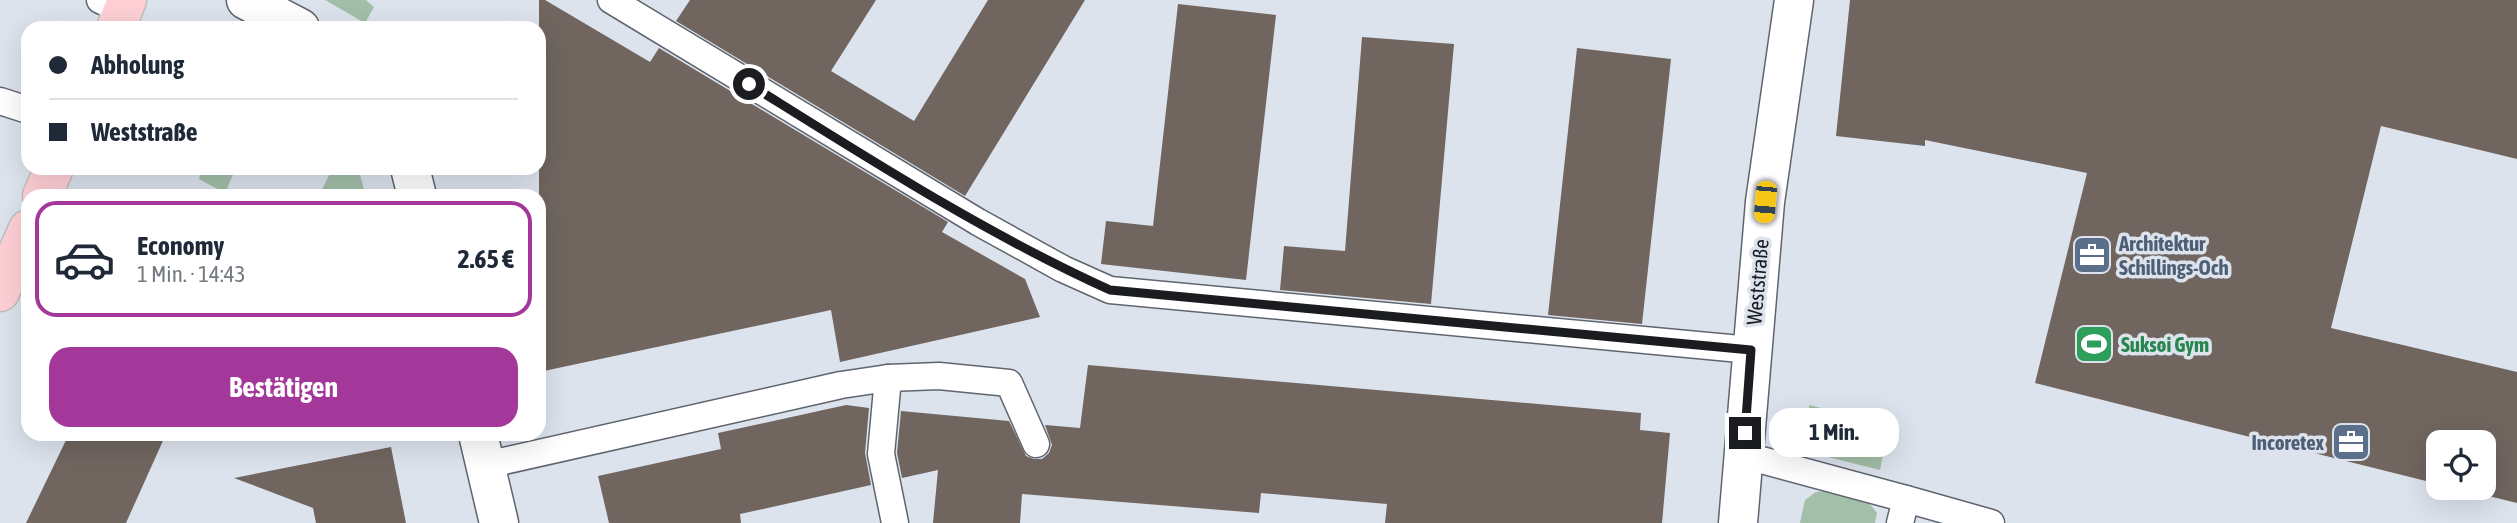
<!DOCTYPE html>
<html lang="de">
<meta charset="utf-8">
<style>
:root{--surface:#fff;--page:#f2f2f3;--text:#1f2937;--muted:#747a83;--line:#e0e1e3;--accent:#a3389a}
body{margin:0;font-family:"Asap Condensed",sans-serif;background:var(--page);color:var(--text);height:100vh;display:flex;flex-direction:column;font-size:26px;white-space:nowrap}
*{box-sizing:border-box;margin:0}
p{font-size:23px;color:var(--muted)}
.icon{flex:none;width:38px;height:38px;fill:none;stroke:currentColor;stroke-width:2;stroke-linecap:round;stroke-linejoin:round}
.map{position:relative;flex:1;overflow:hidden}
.side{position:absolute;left:21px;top:189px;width:525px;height:252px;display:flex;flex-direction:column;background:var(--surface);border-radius:21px;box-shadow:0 7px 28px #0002}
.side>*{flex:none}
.hud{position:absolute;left:21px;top:21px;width:525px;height:154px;border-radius:21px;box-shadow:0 7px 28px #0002;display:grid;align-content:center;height:154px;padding:0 28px;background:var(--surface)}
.buttons{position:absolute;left:2426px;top:430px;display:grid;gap:14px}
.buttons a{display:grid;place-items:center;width:70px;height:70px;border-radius:14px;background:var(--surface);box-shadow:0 7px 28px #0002;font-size:35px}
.end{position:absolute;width:32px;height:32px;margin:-16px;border:9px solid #1a1c20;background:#fff;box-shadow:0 0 0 4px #fff}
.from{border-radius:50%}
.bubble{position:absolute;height:49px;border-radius:21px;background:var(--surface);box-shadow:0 7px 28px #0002;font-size:23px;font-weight:700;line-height:49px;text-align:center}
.car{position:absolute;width:21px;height:42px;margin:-21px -10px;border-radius:9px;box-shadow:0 0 5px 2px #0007;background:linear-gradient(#f5c518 24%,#345 0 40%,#f5c518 0 76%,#345 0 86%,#f5c518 0)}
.hud b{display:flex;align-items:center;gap:24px;height:66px;font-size:26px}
.hud b+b{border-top:2px solid var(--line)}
.hud i{width:18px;height:18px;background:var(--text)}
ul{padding:12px 0 0;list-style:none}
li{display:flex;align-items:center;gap:21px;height:116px;margin:0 14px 10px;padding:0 14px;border:4px solid transparent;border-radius:21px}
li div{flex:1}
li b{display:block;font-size:26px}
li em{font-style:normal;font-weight:700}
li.on{border-color:var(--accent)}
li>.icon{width:63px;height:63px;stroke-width:1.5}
.action{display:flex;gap:14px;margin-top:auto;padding:14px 28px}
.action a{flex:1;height:80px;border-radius:21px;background:var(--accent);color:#fff;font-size:28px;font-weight:700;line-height:80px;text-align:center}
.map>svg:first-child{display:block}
.green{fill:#a3bfa9}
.building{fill:#70655f}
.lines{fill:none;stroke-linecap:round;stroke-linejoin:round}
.lane-casing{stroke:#5f656e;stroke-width:29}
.street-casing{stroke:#5f656e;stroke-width:41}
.primary-casing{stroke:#bfbfc1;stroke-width:41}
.lane{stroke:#fff;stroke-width:26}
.street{stroke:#fff;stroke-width:38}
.primary{stroke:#fed0d6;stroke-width:38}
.route{stroke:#1a1c20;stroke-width:9}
.labels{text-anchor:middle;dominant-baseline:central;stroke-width:7;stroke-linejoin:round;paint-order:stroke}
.service-label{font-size:21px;font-weight:bold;fill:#4e5e75;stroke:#dce3ed;text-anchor:start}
.street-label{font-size:21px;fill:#1a1c20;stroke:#dce3ed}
.leisure-label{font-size:21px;font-weight:bold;fill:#27864d;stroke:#dce3ed;text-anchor:start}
</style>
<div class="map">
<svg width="2517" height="523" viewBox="0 0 2517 523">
<rect width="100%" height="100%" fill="#dce3ed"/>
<!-- green -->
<g class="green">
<polygon points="325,0 366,0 374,7 365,23"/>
<polygon points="195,168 236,168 225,193 199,179 200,175 193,173"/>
<polygon points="325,168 358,168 366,196 319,196 331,171"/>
<polygon points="1809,405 1889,425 1880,470 1824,456 1812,438"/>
<polygon points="1825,491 1869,503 1877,513 1875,523 1800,523 1805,500 1816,492"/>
</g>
<!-- building -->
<g class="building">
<polygon points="539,0 545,0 650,62 659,48 948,222 942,232 1025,279 1040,317 840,362 831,310 539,372"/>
<polygon points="690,0 876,0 831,71 914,121 988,0 1085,0 965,196 676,21"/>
<polygon points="1850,0 2517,0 2517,159 2381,126 2331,328 2517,372 2517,503 2456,488 2483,488 2483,443 2438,443 2438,484 2035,383 2087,173 1925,140 1925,146 1836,136"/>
<polygon points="1178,4 1276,15 1246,280 1101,264 1106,221 1153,226"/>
<polygon points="1362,37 1454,44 1431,304 1280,290 1284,246 1345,251"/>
<polygon points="1577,48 1671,59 1642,324 1548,315"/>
<polygon points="1088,365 1641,413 1640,430 1670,433 1662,523 1385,523 1387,504 1261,493 1259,513 1022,494 1020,523 933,523 938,470 902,478 897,453 901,411 1009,421 1026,456 1034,459 1042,459 1049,453 1052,445 1045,425 1080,428"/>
<polygon points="846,405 869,408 865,453 871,485 740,514 741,523 609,523 598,476 721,449 718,433"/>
<polygon points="69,434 166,434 126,523 26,523"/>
<polygon points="391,447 406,523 316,523 313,508 234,478"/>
</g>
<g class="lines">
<defs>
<g id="lane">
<polyline points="100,0 124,11"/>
<polyline points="611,0 978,222 1063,269 1110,290 1751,350"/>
<polyline points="0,101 28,110"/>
<polyline points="888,378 881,454 895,523"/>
<polyline points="1743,455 1906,499"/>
<polyline points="486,465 841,385 888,378 939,376 1009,383 1036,444"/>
<polyline points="1900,523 1906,499 1991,523"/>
</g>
<g id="street">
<polyline points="246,0 300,28"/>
<polyline points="410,168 417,196"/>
<polyline points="478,434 499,523"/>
<polyline points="1738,523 1765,202 1794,0"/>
</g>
<g id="primary">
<polyline points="116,28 127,0"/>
<polyline points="42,196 54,168"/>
<polyline points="0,292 28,229"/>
</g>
</defs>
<!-- lane casing -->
<use href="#lane" class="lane-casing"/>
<!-- street casing -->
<use href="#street" class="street-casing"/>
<!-- primary casing -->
<use href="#primary" class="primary-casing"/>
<!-- lane -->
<use href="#lane" class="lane"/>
<!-- street -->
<use href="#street" class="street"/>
<!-- primary -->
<use href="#primary" class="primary"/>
</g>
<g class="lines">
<!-- route -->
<path class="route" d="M 749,84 C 866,157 984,233 1110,290 L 1751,350 L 1745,433"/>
</g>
<!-- icons -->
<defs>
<symbol id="office-square" viewBox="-11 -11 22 22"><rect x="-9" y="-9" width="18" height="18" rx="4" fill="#5c6f8a" stroke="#dce3ed"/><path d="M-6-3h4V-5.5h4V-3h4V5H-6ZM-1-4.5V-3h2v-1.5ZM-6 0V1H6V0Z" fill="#fff"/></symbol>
<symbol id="stadium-square" viewBox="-11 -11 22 22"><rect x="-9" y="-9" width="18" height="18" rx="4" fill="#2e9e5b" stroke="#dce3ed"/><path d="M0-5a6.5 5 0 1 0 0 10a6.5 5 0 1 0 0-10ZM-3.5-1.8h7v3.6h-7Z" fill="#fff"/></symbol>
</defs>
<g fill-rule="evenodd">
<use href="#office-square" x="2070" y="233" width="44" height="44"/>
<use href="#stadium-square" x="2072" y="322" width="44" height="44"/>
<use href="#office-square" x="2329" y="420" width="44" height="44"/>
</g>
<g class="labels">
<!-- service labels -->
<g class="service-label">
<text x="2119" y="243">Architektur<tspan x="2119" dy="24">Schillings-Och</tspan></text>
<text x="2324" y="442" text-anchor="end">Incoretex</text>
</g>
<!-- street labels -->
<g class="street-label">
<text transform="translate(1757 282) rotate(-85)">Weststraße</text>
</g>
<!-- leisure labels -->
<g class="leisure-label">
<text x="2121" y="344">Suksoi Gym</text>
</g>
</g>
</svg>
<div class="buttons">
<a><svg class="icon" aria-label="locate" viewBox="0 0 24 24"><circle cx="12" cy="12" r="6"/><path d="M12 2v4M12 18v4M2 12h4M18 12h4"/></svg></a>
</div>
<i class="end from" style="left:749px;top:84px"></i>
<i class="end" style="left:1745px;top:433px"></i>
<div class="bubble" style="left:1769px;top:408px;width:130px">1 Min.</div>
<i class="car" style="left:1765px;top:202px;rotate:185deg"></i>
<div class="hud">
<b><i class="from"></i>Abholung</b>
<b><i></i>Weststraße</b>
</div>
<section class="side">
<ul>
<li class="on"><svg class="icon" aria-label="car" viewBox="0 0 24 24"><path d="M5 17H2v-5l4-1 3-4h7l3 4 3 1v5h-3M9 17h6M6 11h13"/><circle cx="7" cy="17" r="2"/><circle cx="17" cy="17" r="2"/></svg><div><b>Economy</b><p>1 Min. · 14:43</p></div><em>2.65 €</em></li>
</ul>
<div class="action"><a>Bestätigen</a></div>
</section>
</div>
